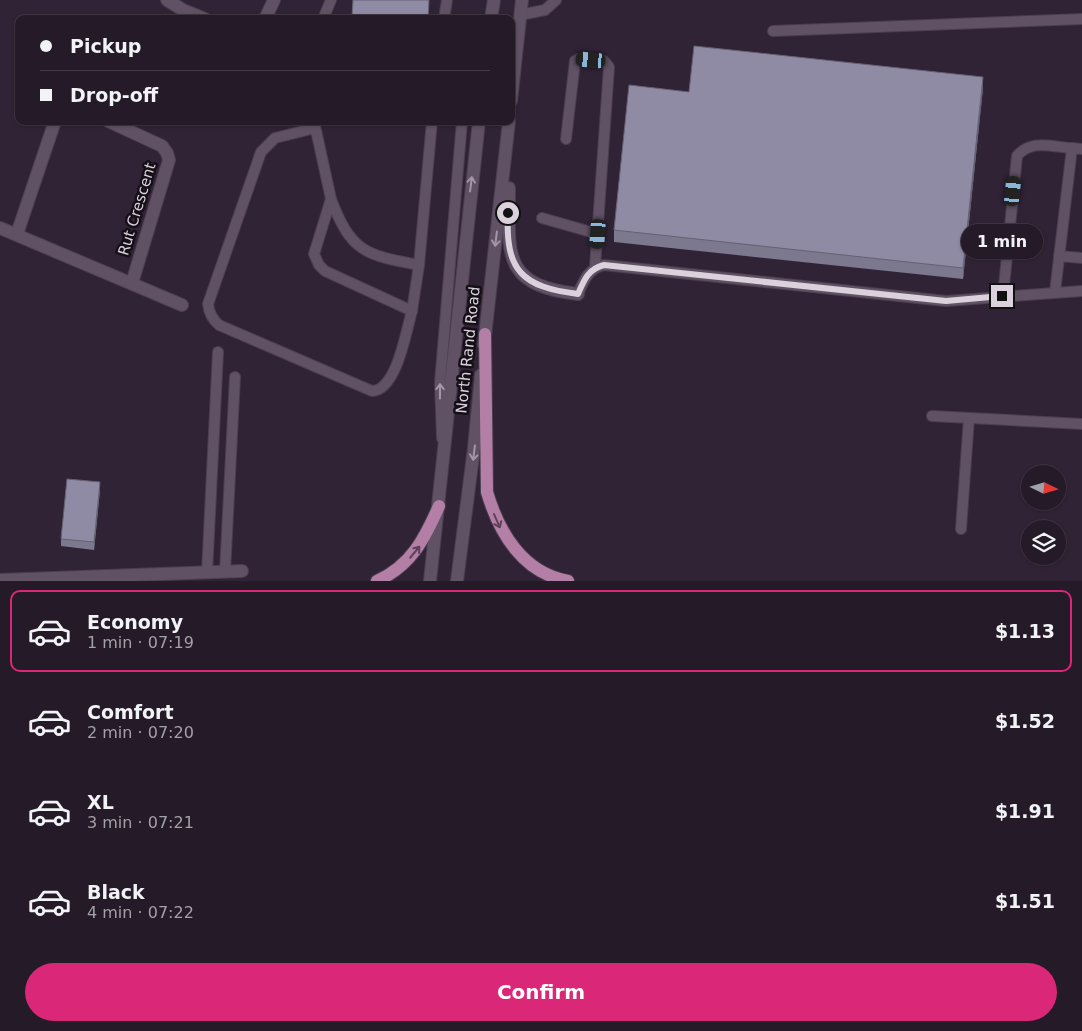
<!DOCTYPE html>
<meta charset="utf-8">
<style>
:root{--surface:#251a28;--page:#312734;--text:#f1f3f6;--muted:#a3a1a8;--line:#423845;--accent:#db2777}
body{margin:0;font-family:"DejaVu Sans",sans-serif;background:var(--page);color:var(--text);height:100vh;display:flex;flex-direction:column;font-size:19px;white-space:nowrap}
*{box-sizing:border-box;margin:0}
p{font-size:16px;color:var(--muted)}
.icon{flex:none;width:28px;height:28px;fill:none;stroke:currentColor;stroke-width:2;stroke-linecap:round;stroke-linejoin:round}
.map{position:relative;height:581px;overflow:hidden}
.details{display:flex;flex-direction:column;background:var(--surface);flex:1}
.details>*{flex:none}
.guide{position:absolute;left:15px;top:15px;width:500px;height:110px;border-radius:10px;box-shadow:0 1px 4px #0004,0 0 0 1px var(--line);display:grid;align-content:center;height:110px;padding:0 25px;background:var(--surface)}
.needle{width:32px;rotate:95deg}
.buttons{position:absolute;left:1021px;top:465px;display:grid;gap:10px}
.buttons a{display:grid;place-items:center;width:45px;height:45px;border-radius:50%;background:var(--surface);box-shadow:0 1px 4px #0004,0 0 0 1px var(--line);font-size:25px}
.end{position:absolute;width:22px;height:22px;margin:-11px;border:6px solid #dad1dd;background:#111;box-shadow:0 0 0 2px #111}
.from{border-radius:50%}
.bubble{position:absolute;height:35px;border-radius:18px;background:var(--surface);box-shadow:0 1px 4px #0004,0 0 0 1px var(--line);font-size:16px;font-weight:800;line-height:35px;text-align:center}
.car{position:absolute;width:15px;height:30px;margin:-15px -8px;border-radius:6px;box-shadow:0 0 4px 1px #0007;background:linear-gradient(#222 24%,#8ab4d8 0 40%,#222 0 76%,#8ab4d8 0 86%,#222 0)}
.guide b{display:flex;align-items:center;gap:18px;height:48px;font-size:19px}
.guide b+b{border-top:1px solid var(--line)}
.guide i{width:12px;height:12px;background:var(--text)}
ul{padding:9px 0 0;list-style:none}
li{display:flex;align-items:center;gap:15px;height:82px;margin:0 10px 8px;padding:0 15px;border:2px solid transparent;border-radius:10px}
li div{flex:1}
li b{display:block;font-size:19px}
li em{font-style:normal;font-weight:800}
li.current{border-color:var(--accent)}
li>.icon{width:45px;height:45px;stroke-width:1.5}
.button{display:flex;gap:10px;margin-top:auto;padding:10px 25px}
.button a{flex:1;height:58px;border-radius:30px;background:var(--accent);color:#fff;font-size:20px;font-weight:800;line-height:58px;text-align:center}
.map>svg:first-child{display:block}
.lines{fill:none;stroke-linecap:round;stroke-linejoin:round}
.service-casing{stroke:#4b3f4f;stroke-width:12}
.minor-casing{stroke:#4b3f4f;stroke-width:14}
.secondary-casing{stroke:#4b3f4f;stroke-width:14}
.primary-casing{stroke:#4b3f4f;stroke-width:14}
.service{stroke:#605165;stroke-width:10}
.minor{stroke:#605165;stroke-width:12}
.secondary{stroke:#605165;stroke-width:12}
.primary{stroke:#b47fa7;stroke-width:12}
.wall{fill:#7c788d}
.shaded-wall{fill:#656173}
.building{fill:#908ba4;stroke:#656173}
.oneway{stroke:#a397a7}
.oneway2{stroke:#5d4158}
.route{stroke:#dad1dd;stroke-width:6}
.labels{text-anchor:middle;dominant-baseline:central;stroke-width:5;stroke-linejoin:round;paint-order:stroke}
.street-label{font-size:15px;fill:#dad1dd;stroke:#150f18}
</style>
<div class="map">
<svg width="1082" height="581" viewBox="0 0 1082 581">
<rect width="100%" height="100%" fill="#312336"/>
<g class="lines">
<defs>
<g id="service">
<polyline points="520,15 545,10 556,0"/>
<polyline points="323,19 331,0"/>
<polyline points="444,19 447,0"/>
<polyline points="773,31 1082,19"/>
<path d="M 314,121 L 331,199 L 314,254 L 319,265 L 325,271 L 412,311 C 406,331 397,390 372,391 L 219,325 C 212,319 209,313 208,304 L 261,152 L 275,138 L 315,128"/>
<polyline points="566,139 575,61 578,59 604,61 609,67 595,267"/>
<path d="M 331,199 C 351,252 365,255 419,265 L 432,121"/>
<polyline points="542,218 598,234"/>
<polyline points="1059,256 1082,258"/>
<polyline points="1055,292 1072,148 1082,149"/>
<path d="M 578,294 C 584,280 588,269 604,265 L 946,301 L 1082,291"/>
<path d="M 1003,296 L 1017,156 C 1031,139 1051,147 1072,148"/>
<polyline points="412,311 419,265"/>
<polyline points="932,416 1082,424"/>
<polyline points="442,438 440,383 462,121"/>
<polyline points="961,529 969,418"/>
<polyline points="225,572 235,377"/>
<polyline points="207,573 218,352"/>
</g>
<g id="minor">
<polyline points="167,0 183,10 205,19"/>
<polyline points="265,19 274,0"/>
<polyline points="108,121 162,146 167,153 169,160 132,283"/>
<polyline points="0,228 182,305"/>
<polyline points="17,234 55,121"/>
<polyline points="0,580 242,571"/>
</g>
<g id="secondary">
<polyline points="491,19 494,0"/>
<polyline points="511,101 522,0"/>
<path d="M 509,188 C 509,253 500,285 578,294"/>
<polyline points="484,345 509,121"/>
<polyline points="430,581 479,121"/>
<polyline points="457,581 474,448 481,375"/>
</g>
<g id="primary">
<path d="M 485,334 L 487,492 C 499,533 523,573 568,581"/>
<path d="M 377,581 C 411,566 425,538 439,506"/>
</g>
</defs>
<!-- service casing -->
<use href="#service" class="service-casing"/>
<!-- minor casing -->
<use href="#minor" class="minor-casing"/>
<!-- secondary casing -->
<use href="#secondary" class="secondary-casing"/>
<!-- primary casing -->
<use href="#primary" class="primary-casing"/>
<!-- service -->
<use href="#service" class="service"/>
<!-- minor -->
<use href="#minor" class="minor"/>
<!-- secondary -->
<use href="#secondary" class="secondary"/>
<!-- primary -->
<use href="#primary" class="primary"/>
</g>
<!-- wall -->
<g class="wall">
<polygon points="983,88 963,279 614,242 614,230 689,92"/>
<polygon points="100,490 94,550 61,546 61,539"/>
</g>
<!-- shaded-wall -->
<g class="shaded-wall">
<polygon points="983,77 983,88 963,279 963,268"/>
<polygon points="100,482 100,490 94,550 94,542"/>
</g>
<!-- building -->
<g class="building">
<polygon points="353,0 429,0 428,19 374,19 352,17"/>
<polygon points="694,46 983,77 963,268 614,230 629,85 689,92"/>
<polygon points="67,479 100,482 94,542 61,539"/>
</g>
<!-- one-way arrows -->
<defs><path id="oneway-shaft" d="M-6 0H5M1.5-3L5.5 0L1.5 3" fill="none" stroke-width="1.6" stroke-linecap="round" stroke-linejoin="round" transform="scale(1.25)"/></defs>
<g class="oneway">
<use href="#oneway-shaft" transform="translate(471 184) rotate(-83)"/>
<use href="#oneway-shaft" transform="translate(496 239) rotate(97)"/>
<use href="#oneway-shaft" transform="translate(440 391) rotate(-90)"/>
<use href="#oneway-shaft" transform="translate(474 453) rotate(97)"/>
</g>
<g class="oneway2">
<use href="#oneway-shaft" transform="translate(497 521) rotate(66)"/>
<use href="#oneway-shaft" transform="translate(415 552) rotate(-50)"/>
</g>
<g class="lines">
<!-- route -->
<path class="route" d="M 508,213 C 505,271 522,287 578,294 C 584,280 588,269 604,265 L 946,301 L 1002,296"/>
</g>
<g class="labels">
<!-- street labels -->
<g class="street-label">
<text transform="translate(137 209) rotate(-73)">Rut Crescent</text>
<text transform="translate(468 350) rotate(-84)">North Rand Road</text>
</g>
</g>
</svg>
<div class="buttons">
<a><svg class="needle" viewBox="-14 -14 28 28"><path d="M0-13l5 13h-10z" fill="#e53935"/><path d="M0 13l5-13h-10z" fill="#a3a1a8"/></svg></a>
<a><svg class="icon" aria-label="layers" viewBox="0 0 24 24"><path d="M12 4l9 5-9 5-9-5zM3 14l9 5 9-5"/></svg></a>
</div>
<i class="end from" style="left:508px;top:213px"></i>
<i class="end" style="left:1002px;top:296px"></i>
<div class="bubble" style="left:961px;top:224px;width:82px">1 min</div>
<i class="car" style="left:591px;top:60px;rotate:275deg"></i>
<i class="car" style="left:1013px;top:191px;rotate:6deg"></i>
<i class="car" style="left:598px;top:234px;rotate:184deg"></i>
<div class="guide">
<b><i class="from"></i>Pickup</b>
<b><i></i>Drop-off</b>
</div>
</div>
<section class="details">
<ul>
<li class="current"><svg class="icon" aria-label="car" viewBox="0 0 24 24"><path d="M5 17H2v-5l4-1 3-4h7l3 4 3 1v5h-3M9 17h6M6 11h13"/><circle cx="7" cy="17" r="2"/><circle cx="17" cy="17" r="2"/></svg><div><b>Economy</b><p>1 min · 07:19</p></div><em>$1.13</em></li>
<li><svg class="icon" aria-label="car" viewBox="0 0 24 24"><path d="M5 17H2v-5l4-1 3-4h7l3 4 3 1v5h-3M9 17h6M6 11h13"/><circle cx="7" cy="17" r="2"/><circle cx="17" cy="17" r="2"/></svg><div><b>Comfort</b><p>2 min · 07:20</p></div><em>$1.52</em></li>
<li><svg class="icon" aria-label="car" viewBox="0 0 24 24"><path d="M5 17H2v-5l4-1 3-4h7l3 4 3 1v5h-3M9 17h6M6 11h13"/><circle cx="7" cy="17" r="2"/><circle cx="17" cy="17" r="2"/></svg><div><b>XL</b><p>3 min · 07:21</p></div><em>$1.91</em></li>
<li><svg class="icon" aria-label="car" viewBox="0 0 24 24"><path d="M5 17H2v-5l4-1 3-4h7l3 4 3 1v5h-3M9 17h6M6 11h13"/><circle cx="7" cy="17" r="2"/><circle cx="17" cy="17" r="2"/></svg><div><b>Black</b><p>4 min · 07:22</p></div><em>$1.51</em></li>
</ul>
<div class="button"><a>Confirm</a></div>
</section>
